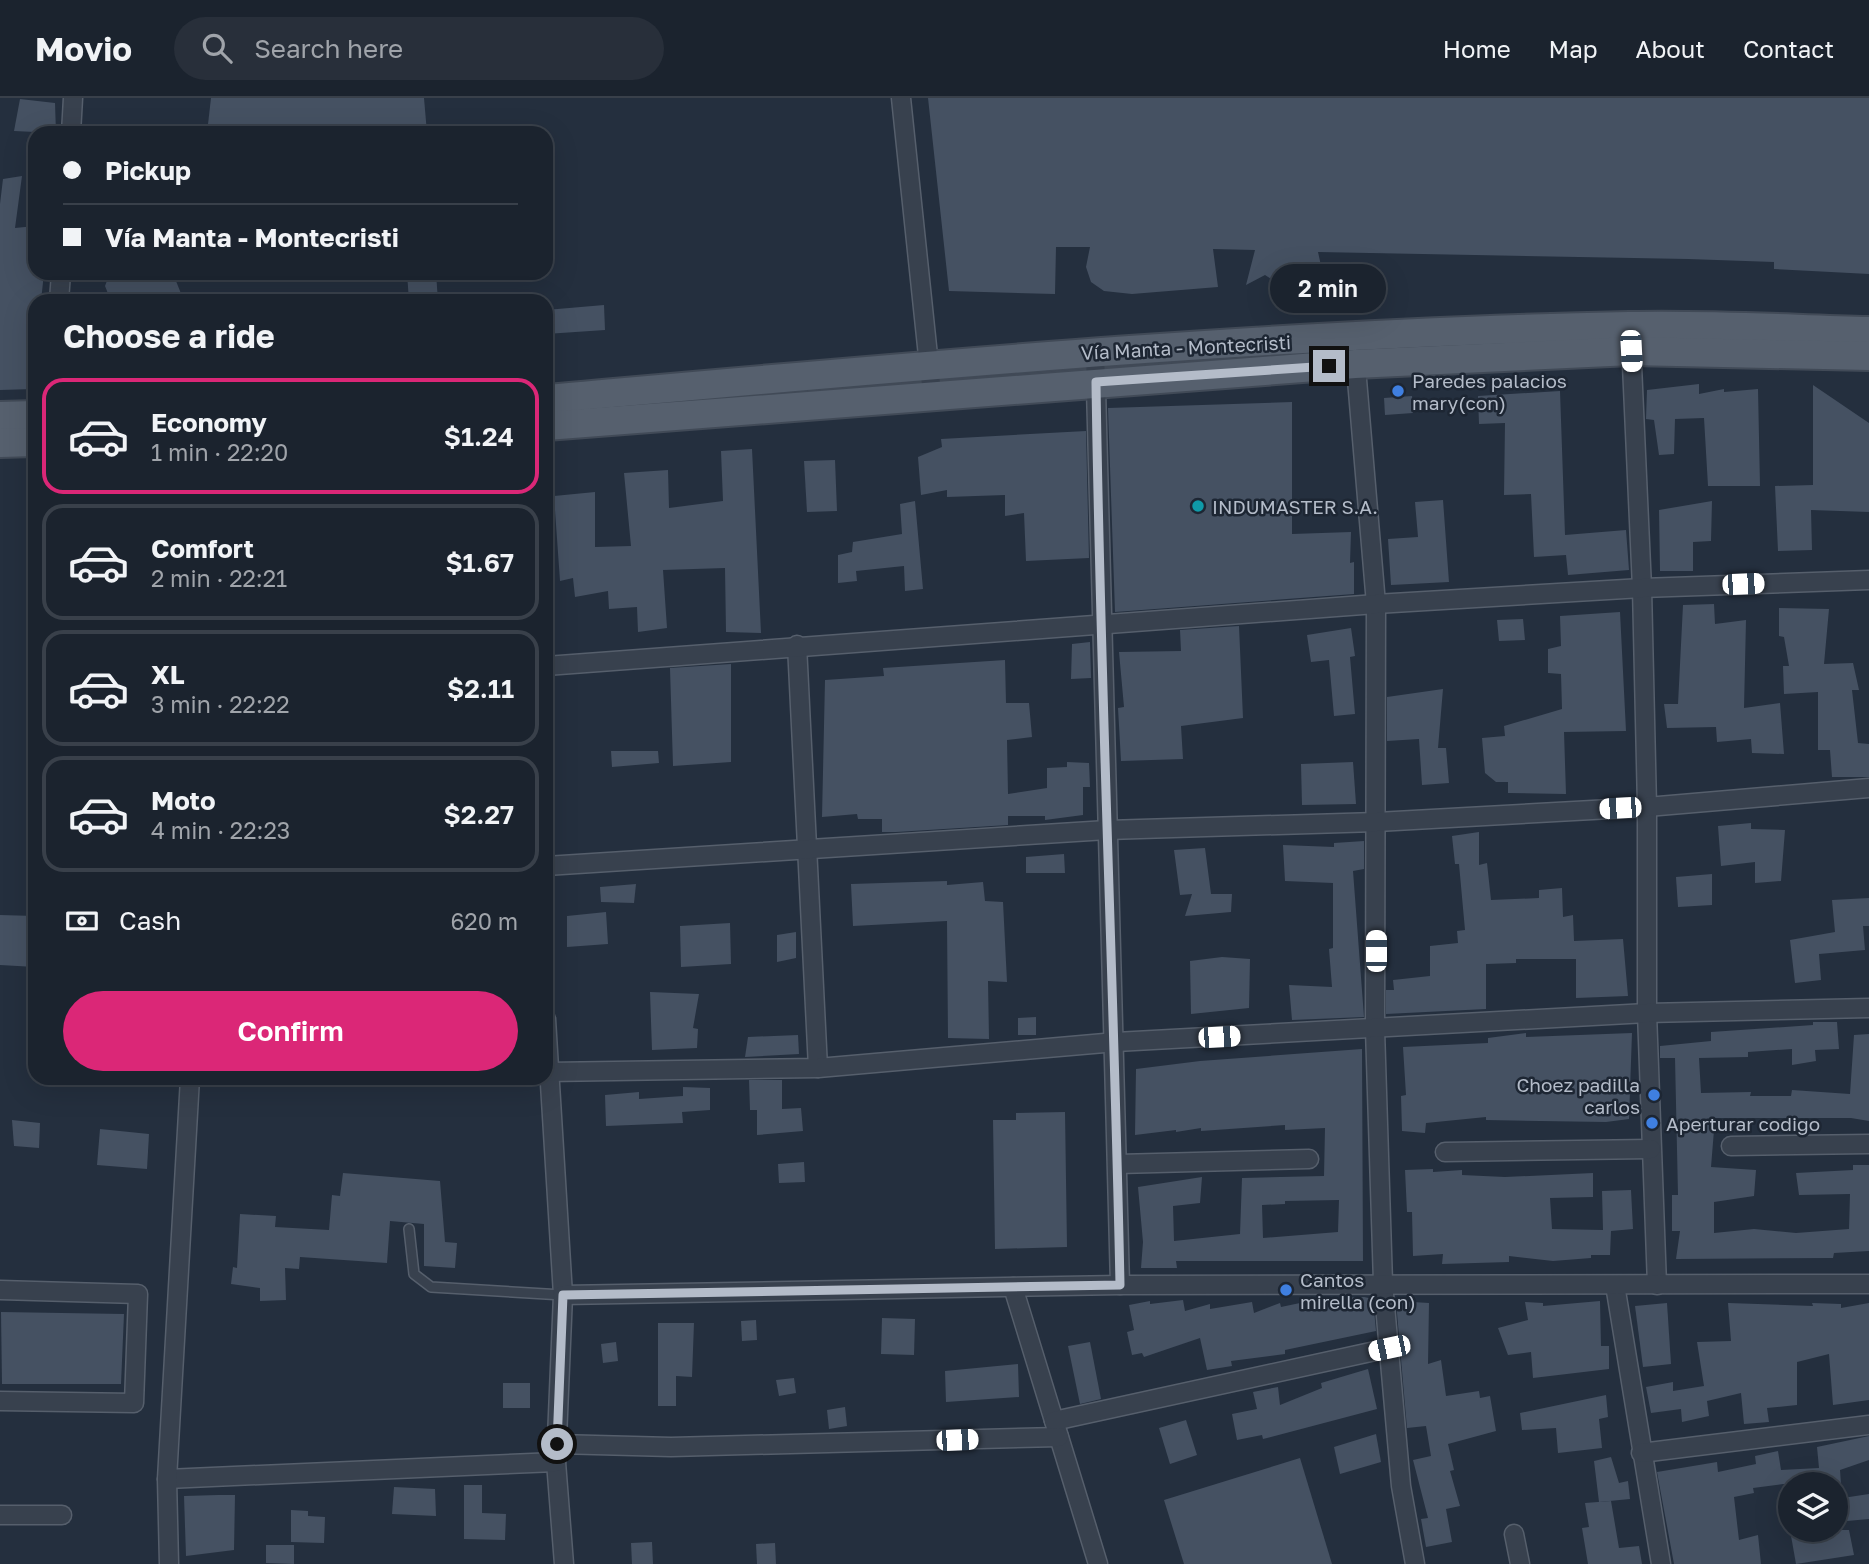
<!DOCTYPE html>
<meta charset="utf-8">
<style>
:root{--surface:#1b232e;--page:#282f3a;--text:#f1f3f6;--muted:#a0a4aa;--line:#39404a;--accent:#db2777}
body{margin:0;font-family:"Golos Text",sans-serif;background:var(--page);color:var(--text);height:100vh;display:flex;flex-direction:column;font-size:26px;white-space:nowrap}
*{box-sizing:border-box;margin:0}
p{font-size:23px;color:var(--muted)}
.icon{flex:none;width:38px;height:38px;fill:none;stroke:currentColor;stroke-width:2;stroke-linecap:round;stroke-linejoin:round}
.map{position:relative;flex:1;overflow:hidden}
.sheet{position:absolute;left:28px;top:196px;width:525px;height:791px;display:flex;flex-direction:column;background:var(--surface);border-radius:21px;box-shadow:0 7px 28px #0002,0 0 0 2px var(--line)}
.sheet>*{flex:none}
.guide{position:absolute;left:28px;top:28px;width:525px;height:154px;border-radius:21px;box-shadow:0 7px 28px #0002,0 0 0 2px var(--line);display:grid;align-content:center;height:154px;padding:0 35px;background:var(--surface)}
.controls{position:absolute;left:1778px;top:1374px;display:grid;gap:14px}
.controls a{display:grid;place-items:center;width:70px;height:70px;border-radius:50%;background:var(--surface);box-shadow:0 7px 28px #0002,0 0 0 2px var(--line);font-size:35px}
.end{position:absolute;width:32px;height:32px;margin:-16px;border:9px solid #b4bcc9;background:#111;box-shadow:0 0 0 4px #111}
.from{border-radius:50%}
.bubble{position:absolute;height:49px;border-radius:24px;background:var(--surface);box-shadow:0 7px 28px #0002,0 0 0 2px var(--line);font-size:23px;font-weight:600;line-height:49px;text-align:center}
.car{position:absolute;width:21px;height:42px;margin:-21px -10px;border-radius:9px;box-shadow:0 0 5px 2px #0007;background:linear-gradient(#fff 24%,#345 0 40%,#fff 0 76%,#345 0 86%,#fff 0)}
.guide b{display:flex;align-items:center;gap:24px;height:66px;font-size:26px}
.guide b+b{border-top:2px solid var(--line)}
.guide i{width:18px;height:18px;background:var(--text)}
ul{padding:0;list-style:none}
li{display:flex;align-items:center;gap:21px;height:116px;margin:0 14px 10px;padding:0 21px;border:4px solid var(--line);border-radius:21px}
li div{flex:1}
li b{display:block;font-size:26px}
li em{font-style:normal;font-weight:600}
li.selected{border-color:var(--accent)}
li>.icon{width:63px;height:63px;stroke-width:1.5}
h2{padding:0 35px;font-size:32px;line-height:84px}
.pay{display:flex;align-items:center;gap:18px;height:77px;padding:0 35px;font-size:26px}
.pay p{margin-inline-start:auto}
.button{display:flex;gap:14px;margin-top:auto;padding:14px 35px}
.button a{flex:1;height:80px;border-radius:42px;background:var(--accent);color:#fff;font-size:28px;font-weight:600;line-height:80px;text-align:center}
header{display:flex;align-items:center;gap:42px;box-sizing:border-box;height:98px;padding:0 35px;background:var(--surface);border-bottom:2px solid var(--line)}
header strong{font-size:33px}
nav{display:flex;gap:38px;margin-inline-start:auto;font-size:24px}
.search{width:490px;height:63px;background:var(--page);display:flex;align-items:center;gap:18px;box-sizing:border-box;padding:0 24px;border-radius:38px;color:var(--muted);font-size:26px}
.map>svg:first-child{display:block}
.building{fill:#455162;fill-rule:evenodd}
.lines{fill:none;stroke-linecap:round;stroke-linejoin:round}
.service-casing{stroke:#565f6c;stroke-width:12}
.minor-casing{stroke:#565f6c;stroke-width:21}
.primary-casing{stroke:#414a57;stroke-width:32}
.service{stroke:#38414e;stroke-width:9}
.minor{stroke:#38414e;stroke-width:18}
.primary{stroke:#56606e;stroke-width:28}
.route{stroke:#b4bcc9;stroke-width:9}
.shop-dot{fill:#3f7fe0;stroke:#1d2633;stroke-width:2.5}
.culture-dot{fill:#0f9aa8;stroke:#1d2633;stroke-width:2.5}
.labels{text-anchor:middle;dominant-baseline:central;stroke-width:5;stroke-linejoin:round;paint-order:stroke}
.street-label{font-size:19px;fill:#b4bcc9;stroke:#1d2633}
.poi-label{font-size:19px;fill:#b4bcc9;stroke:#1d2633;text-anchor:start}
</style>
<header>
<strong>Movio</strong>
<div class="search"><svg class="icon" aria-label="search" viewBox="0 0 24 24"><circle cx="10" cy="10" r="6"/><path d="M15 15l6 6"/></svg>Search here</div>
<nav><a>Home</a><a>Map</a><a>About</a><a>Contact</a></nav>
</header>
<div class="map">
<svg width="1869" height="1466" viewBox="0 0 1869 1466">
<rect width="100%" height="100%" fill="#242f3e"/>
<!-- building -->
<g class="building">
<polygon points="211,0 424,0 427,35 207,35"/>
<polygon points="928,0 1869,0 1869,176 1774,171 1774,164 1688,161 1318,154 1324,181 1305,176 1296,182 1283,177 1276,184 1265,177 1246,187 1255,152 1213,151 1218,189 1132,196 1104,193 1091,184 1086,169 1090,149 1056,149 1055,196 949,193"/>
<polygon points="20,1 55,5 56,35 14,33"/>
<polygon points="22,78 15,130 35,128 35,175 44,175 41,203 35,203 34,291 0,292 0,106 3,81"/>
<polygon points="110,175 181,175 176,183 184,203 111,203 105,188"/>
<polygon points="407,175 436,175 438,203 409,203"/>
<polygon points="604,207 605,232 546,236 546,212"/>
<polygon points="1699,286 1699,296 1724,291 1724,294 1758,291 1760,388 1708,388 1704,320 1675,321 1674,356 1659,357 1654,322 1646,321 1647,292"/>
<polygon points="1813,287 1869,325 1869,414 1811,412 1812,452 1778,453 1775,388 1813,387"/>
<polygon points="1560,293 1565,437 1626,432 1629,472 1568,477 1566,457 1534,459 1531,396 1504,397 1505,325 1479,326 1478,298"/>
<polygon points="1412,298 1413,315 1385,317 1384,300"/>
<polygon points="1292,304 1292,436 1351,434 1350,465 1354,464 1354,496 1115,514 1108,310"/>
<polygon points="1086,333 1089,460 1026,463 1024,415 1005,418 1005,397 947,399 947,392 921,397 918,359 942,349 941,341"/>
<polygon points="752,351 761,535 726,534 725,470 663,472 667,530 638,534 637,509 609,511 608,493 575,499 573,480 560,483 554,398 595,394 595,449 631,448 624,375 668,372 669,410 723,403 721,353"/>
<polygon points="835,362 837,413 807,414 804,363"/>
<polygon points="1443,402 1449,484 1391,487 1388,441 1418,439 1415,404"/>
<polygon points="915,403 923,491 905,493 904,468 856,473 857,483 838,485 838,457 852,454 853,444 902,436 900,406"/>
<polygon points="1712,403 1711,443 1693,444 1693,473 1660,473 1659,412"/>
<polygon points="1714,506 1715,526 1746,522 1744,610 1780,605 1784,656 1752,655 1751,641 1717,644 1716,629 1667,630 1664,606 1678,606 1683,507"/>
<polygon points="1779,510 1829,511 1824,566 1853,565 1859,592 1852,592 1858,645 1869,646 1869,679 1832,679 1830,652 1818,652 1818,594 1784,596 1783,568 1789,568 1784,539 1779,538"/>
<polygon points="1620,514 1626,633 1564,634 1566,696 1508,695 1508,684 1496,684 1485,675 1482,640 1505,638 1504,628 1562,611 1561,576 1548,575 1548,551 1561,548 1560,518"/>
<polygon points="1523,521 1525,542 1499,543 1497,522"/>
<polygon points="1239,528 1243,620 1181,628 1183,661 1121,663 1118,610 1124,609 1119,554 1181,553 1180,532"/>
<polygon points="1351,530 1355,558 1350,559 1355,616 1334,618 1329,562 1311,564 1307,537"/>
<polygon points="1090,544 1091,580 1071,581 1072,546"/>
<polygon points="1005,562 1006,605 1029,605 1032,639 1007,642 1008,696 1047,690 1047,670 1067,669 1067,664 1089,665 1090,689 1083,689 1083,717 1045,722 1045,718 1008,718 1008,727 896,734 882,734 882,721 858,721 857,716 822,719 825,582 884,578 883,570"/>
<polygon points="731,566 731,664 673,668 670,570"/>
<polygon points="1443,591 1438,650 1446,650 1449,685 1422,687 1419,641 1387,643 1387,599"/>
<polygon points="611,653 658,653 659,665 612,669"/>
<polygon points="1353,664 1356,706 1302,707 1301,666"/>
<polygon points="1751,725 1751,731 1785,732 1781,783 1755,785 1755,764 1721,768 1718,728"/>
<polygon points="1479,734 1479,767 1487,765 1491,802 1539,800 1539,792 1562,790 1563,819 1573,817 1574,843 1623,841 1628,898 1576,900 1576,861 1516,861 1516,865 1486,866 1486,911 1386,916 1386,892 1394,892 1393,882 1430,878 1430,848 1458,845 1457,833 1465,832 1459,766 1455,766 1452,738"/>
<polygon points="1364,743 1364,771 1353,773 1364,919 1292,922 1289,887 1332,889 1329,851 1333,850 1333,785 1285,783 1283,747 1334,749 1334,745"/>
<polygon points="1205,750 1211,796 1232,796 1231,814 1185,818 1192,796 1180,797 1174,752"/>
<polygon points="1064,756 1065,775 1026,775 1026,759"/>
<polygon points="1712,776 1712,807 1678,809 1676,779"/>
<polygon points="947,783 947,787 983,784 985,803 1003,804 1007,884 988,883 989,941 948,940 947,823 853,828 851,786"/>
<polygon points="636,786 634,805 601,804 600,789"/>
<polygon points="1869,800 1869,828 1863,828 1865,852 1819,856 1821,882 1795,885 1790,842 1835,834 1832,802"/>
<polygon points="606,814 608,846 567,849 567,818"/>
<polygon points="0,817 35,818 35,869 0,867"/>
<polygon points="730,825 731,866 681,869 680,828"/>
<polygon points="796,834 796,860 777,864 777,837"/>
<polygon points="1222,859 1250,861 1249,910 1191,916 1190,863"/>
<polygon points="650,894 699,896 693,930 698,931 697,950 652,952"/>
<polygon points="1036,919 1036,937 1018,937 1018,920"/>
<polygon points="1813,924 1837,924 1839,951 1815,952 1816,963 1792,967 1792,951 1748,954 1748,959 1699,960 1701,995 1751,994 1750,998 1791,998 1792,992 1850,996 1854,937 1869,936 1869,1023 1851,1020 1715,1020 1711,1069 1756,1072 1754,1098 1714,1104 1714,1135 1754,1131 1796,1135 1849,1131 1850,1096 1799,1097 1796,1075 1853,1072 1853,1067 1869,1067 1869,1153 1834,1155 1833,1160 1676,1161 1680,1133 1672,1133 1672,1097 1678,1097 1675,960 1660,960 1660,948 1711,943 1711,934 1813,927"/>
<polygon points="1526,935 1526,939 1632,935 1629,1021 1606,1024 1486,1022 1486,1019 1426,1025 1425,1035 1402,1033 1401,998 1406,997 1403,949 1488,945 1488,940"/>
<polygon points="798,937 799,956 745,959 748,939"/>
<path d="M 1362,951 L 1363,1163 L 1176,1163 L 1177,1170 L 1141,1170 L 1143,1144 L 1138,1089 L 1202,1079 L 1200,1105 L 1173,1108 L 1174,1143 L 1240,1136 L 1242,1080 L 1324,1078 L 1325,1030 L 1285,1032 L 1285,1027 L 1201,1033 L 1201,1030 L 1176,1034 L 1176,1032 L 1135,1037 L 1136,971 L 1200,963 ZM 1339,1102 L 1338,1134 L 1263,1140 L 1262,1107 L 1285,1106 L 1285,1103 Z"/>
<polygon points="749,982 782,982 782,1011 801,1010 803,1033 757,1037 757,1012 750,1012"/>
<polygon points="683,989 710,990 710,1012 682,1014 683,1025 606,1028 605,997 639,994 639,1001 683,998"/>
<polygon points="1065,1014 1067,1149 995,1151 993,1022 1016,1022 1016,1015"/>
<polygon points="12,1022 40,1025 39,1050 14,1048"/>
<polygon points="100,1031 149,1036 147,1071 97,1067"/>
<polygon points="804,1064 805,1084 779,1085 778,1066"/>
<polygon points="1433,1071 1433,1074 1462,1072 1462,1077 1505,1079 1593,1075 1593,1099 1550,1100 1552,1131 1603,1132 1602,1093 1631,1092 1633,1131 1611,1133 1610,1157 1591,1157 1591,1160 1553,1163 1509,1158 1509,1164 1442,1166 1443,1156 1413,1158 1412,1114 1407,1114 1405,1072"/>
<polygon points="343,1075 440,1083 445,1144 457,1145 455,1170 424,1168 424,1126 390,1123 387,1165 300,1159 299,1171 285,1170 286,1202 260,1203 260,1190 231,1186 233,1169 237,1170 240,1116 276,1118 275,1129 329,1132 332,1097 340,1098"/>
<polygon points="1364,1199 1373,1201 1376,1233 1285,1252 1285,1256 1231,1263 1232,1268 1207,1272 1200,1240 1144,1259 1142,1255 1132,1257 1127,1234 1134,1232 1129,1207 1150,1203 1150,1206 1183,1202 1185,1213 1210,1206 1210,1211 1252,1204 1254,1215 1280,1205 1281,1209 1319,1201"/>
<polygon points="1396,1203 1429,1205 1428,1266 1441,1262 1446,1298 1479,1293 1480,1300 1490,1298 1496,1333 1448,1346 1454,1372 1450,1373 1460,1408 1446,1411 1452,1444 1426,1449 1421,1421 1428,1420 1413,1362 1431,1358 1426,1328 1407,1330"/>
<polygon points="1600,1203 1601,1248 1609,1248 1609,1271 1533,1280 1531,1254 1508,1257 1498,1230 1528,1222 1525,1204 1543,1205 1543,1208"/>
<polygon points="1667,1205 1671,1266 1643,1269 1635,1208"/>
<polygon points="1728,1205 1813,1208 1812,1205 1841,1206 1841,1210 1869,1205 1869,1302 1833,1307 1829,1256 1797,1264 1797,1307 1767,1310 1769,1324 1744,1326 1741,1295 1707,1303 1709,1318 1682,1324 1681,1311 1651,1315 1646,1289 1673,1284 1673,1293 1704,1288 1697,1244 1731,1243"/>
<polygon points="1,1214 124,1216 121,1286 2,1286"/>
<polygon points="882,1220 915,1221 914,1257 881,1256"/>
<polygon points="756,1222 757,1242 742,1243 741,1223"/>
<polygon points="658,1225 694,1225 692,1279 676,1278 676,1308 658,1308"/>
<polygon points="616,1244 618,1263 603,1265 601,1246"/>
<polygon points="1090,1244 1101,1301 1080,1306 1068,1248"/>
<polygon points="1018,1266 1019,1299 946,1304 945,1273"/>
<polygon points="1368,1271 1377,1311 1263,1341 1262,1337 1237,1342 1232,1316 1257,1311 1253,1294 1278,1289 1280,1307 1322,1290 1321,1285"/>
<polygon points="794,1280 796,1295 779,1298 776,1282"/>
<rect x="503" y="1285" width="27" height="25"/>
<polygon points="1606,1297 1608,1319 1599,1321 1602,1350 1558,1355 1556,1330 1522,1332 1520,1315"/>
<polygon points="845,1309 847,1328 829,1331 827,1312"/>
<polygon points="1186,1322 1197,1357 1170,1366 1159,1330"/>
<polygon points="1376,1336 1381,1364 1340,1376 1334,1349"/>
<polygon points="1869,1338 1869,1362 1840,1372 1841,1386 1783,1386 1753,1390 1754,1395 1734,1399 1739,1442 1758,1437 1761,1466 1674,1466 1657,1374 1717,1364 1718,1374 1756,1366 1755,1358 1778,1353 1781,1372 1819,1370 1817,1349"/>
<polygon points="1611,1359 1619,1385 1628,1383 1630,1401 1599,1404 1594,1363"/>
<polygon points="1300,1360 1332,1466 1184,1466 1164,1402"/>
<polygon points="464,1387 482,1387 482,1415 506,1416 505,1442 464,1441"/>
<polygon points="394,1389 435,1391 436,1418 392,1416"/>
<polygon points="1869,1396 1869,1421 1836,1424 1836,1401"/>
<polygon points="218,1397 235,1397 234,1452 186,1458 184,1398"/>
<polygon points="1611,1403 1619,1450 1639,1448 1642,1466 1588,1466 1582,1430 1589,1429 1585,1405"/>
<polygon points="291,1412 308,1413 308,1418 325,1419 324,1445 291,1444"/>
<polygon points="1790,1432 1849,1432 1854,1457 1796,1466"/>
<polygon points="652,1444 653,1466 632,1466 631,1445"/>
<polygon points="775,1445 776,1466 757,1466 756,1446"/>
<polygon points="266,1447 294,1447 294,1466 266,1465"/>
</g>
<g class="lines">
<defs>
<polyline id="service" points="409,1131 414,1176 431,1189 563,1197"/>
<g id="minor">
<polyline points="901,0 932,296"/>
<polyline points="71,35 73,0"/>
<polyline points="59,203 61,175"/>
<polyline points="1631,245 1642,490 1647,709 1647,915 1657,1187"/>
<polyline points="1095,253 1120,1187"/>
<polyline points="1355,258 1376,506 1375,931 1383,1185 1401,1388 1415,1466"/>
<polyline points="797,547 818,970"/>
<polyline points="546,568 1376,506 1642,490 1869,482"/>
<polyline points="546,768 1107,732 1377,724 1647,709 1869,690"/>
<polyline points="546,921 563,1197 556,1364 564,1466"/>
<polyline points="548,974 818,970 1116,944 1647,915 1869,910"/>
<polyline points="1731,1048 1869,1046"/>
<polyline points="1445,1054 1651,1051"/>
<polyline points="1118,1066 1309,1061"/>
<polyline points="1615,1187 1661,1466"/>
<polyline points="1013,1189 1098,1466"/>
<polyline points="0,1192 138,1196 134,1305 0,1303"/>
<polyline points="563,1197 1120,1187 1869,1186"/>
<polyline points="1054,1323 1389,1250"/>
<polyline points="557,1346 671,1349 1059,1339"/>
<polyline points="1641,1355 1869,1327"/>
<polyline points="167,1381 556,1364"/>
<polyline points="0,1417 62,1417"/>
<polyline points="1514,1436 1520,1466"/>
<polyline points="169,1466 167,1381 190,980"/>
</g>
<g id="primary">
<path d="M 546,301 C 906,269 1267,235 1629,228 C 1709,226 1789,231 1869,233"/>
<polyline points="0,318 35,317"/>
<polyline points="546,328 1355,266 1631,253 1869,258"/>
<polyline points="0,345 35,344"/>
</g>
</defs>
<!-- service casing -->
<use href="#service" class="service-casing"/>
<!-- minor casing -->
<use href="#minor" class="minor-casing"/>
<!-- primary casing -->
<use href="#primary" class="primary-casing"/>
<!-- service -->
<use href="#service" class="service"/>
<!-- minor -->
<use href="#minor" class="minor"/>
<!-- primary -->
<use href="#primary" class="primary"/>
</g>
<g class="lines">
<!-- route -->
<path class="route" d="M 557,1346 L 563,1197 L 1120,1187 C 1114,886 1100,585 1096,284 L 1329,268"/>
</g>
<!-- markers -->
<g class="shop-dot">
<circle cx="1398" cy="293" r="7"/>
<circle cx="1654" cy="997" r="7"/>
<circle cx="1652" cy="1025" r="7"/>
<circle cx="1286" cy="1192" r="7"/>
</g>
<circle class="culture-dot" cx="1198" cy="408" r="7"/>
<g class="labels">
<!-- street labels -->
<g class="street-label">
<text transform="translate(1186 249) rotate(-3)">Vía Manta - Montecristi</text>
</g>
<!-- poi labels -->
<g class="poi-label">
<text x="1412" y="282">Paredes palacios<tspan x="1412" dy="22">mary(con)</tspan></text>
<text x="1212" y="408">INDUMASTER S.A.</text>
<text x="1640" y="986" text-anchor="end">Choez padilla<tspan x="1640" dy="22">carlos</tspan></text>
<text x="1666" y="1025">Aperturar codigo</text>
<text x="1300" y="1181">Cantos<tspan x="1300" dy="22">mirella (con)</tspan></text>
</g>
</g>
</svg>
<div class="controls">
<a><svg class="icon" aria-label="layers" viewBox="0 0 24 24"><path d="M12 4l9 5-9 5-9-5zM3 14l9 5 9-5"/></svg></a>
</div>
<i class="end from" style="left:557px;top:1346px"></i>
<i class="end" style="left:1329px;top:268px"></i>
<div class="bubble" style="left:1270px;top:166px;width:116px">2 min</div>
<i class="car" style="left:1631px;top:253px;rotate:177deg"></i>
<i class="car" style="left:1743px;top:486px;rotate:88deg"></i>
<i class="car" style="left:1620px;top:710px;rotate:267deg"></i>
<i class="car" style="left:1376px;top:853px;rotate:0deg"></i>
<i class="car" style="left:1219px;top:939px;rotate:87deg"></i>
<i class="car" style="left:1389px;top:1250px;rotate:258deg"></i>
<i class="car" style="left:957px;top:1342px;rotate:88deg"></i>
<div class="guide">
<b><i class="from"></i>Pickup</b>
<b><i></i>Vía Manta - Montecristi</b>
</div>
<section class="sheet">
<h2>Choose a ride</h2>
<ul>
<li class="selected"><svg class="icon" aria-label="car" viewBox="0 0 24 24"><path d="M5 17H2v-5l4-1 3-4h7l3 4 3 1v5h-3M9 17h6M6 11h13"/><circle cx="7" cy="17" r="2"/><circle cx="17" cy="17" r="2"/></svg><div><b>Economy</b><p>1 min · 22:20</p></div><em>$1.24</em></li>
<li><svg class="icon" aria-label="car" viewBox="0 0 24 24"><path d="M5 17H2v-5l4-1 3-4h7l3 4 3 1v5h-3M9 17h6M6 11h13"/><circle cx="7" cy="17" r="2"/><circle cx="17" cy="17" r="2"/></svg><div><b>Comfort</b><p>2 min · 22:21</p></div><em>$1.67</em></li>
<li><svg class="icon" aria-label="car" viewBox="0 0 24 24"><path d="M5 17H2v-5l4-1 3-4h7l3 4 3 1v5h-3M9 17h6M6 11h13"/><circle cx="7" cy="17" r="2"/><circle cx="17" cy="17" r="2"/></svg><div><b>XL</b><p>3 min · 22:22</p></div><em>$2.11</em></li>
<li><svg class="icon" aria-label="car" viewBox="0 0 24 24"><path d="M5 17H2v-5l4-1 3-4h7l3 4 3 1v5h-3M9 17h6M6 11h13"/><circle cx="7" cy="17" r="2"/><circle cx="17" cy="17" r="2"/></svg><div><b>Moto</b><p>4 min · 22:23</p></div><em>$2.27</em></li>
</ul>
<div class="pay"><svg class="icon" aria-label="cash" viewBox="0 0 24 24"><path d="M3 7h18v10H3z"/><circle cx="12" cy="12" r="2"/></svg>Cash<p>620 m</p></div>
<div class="button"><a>Confirm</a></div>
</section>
</div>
